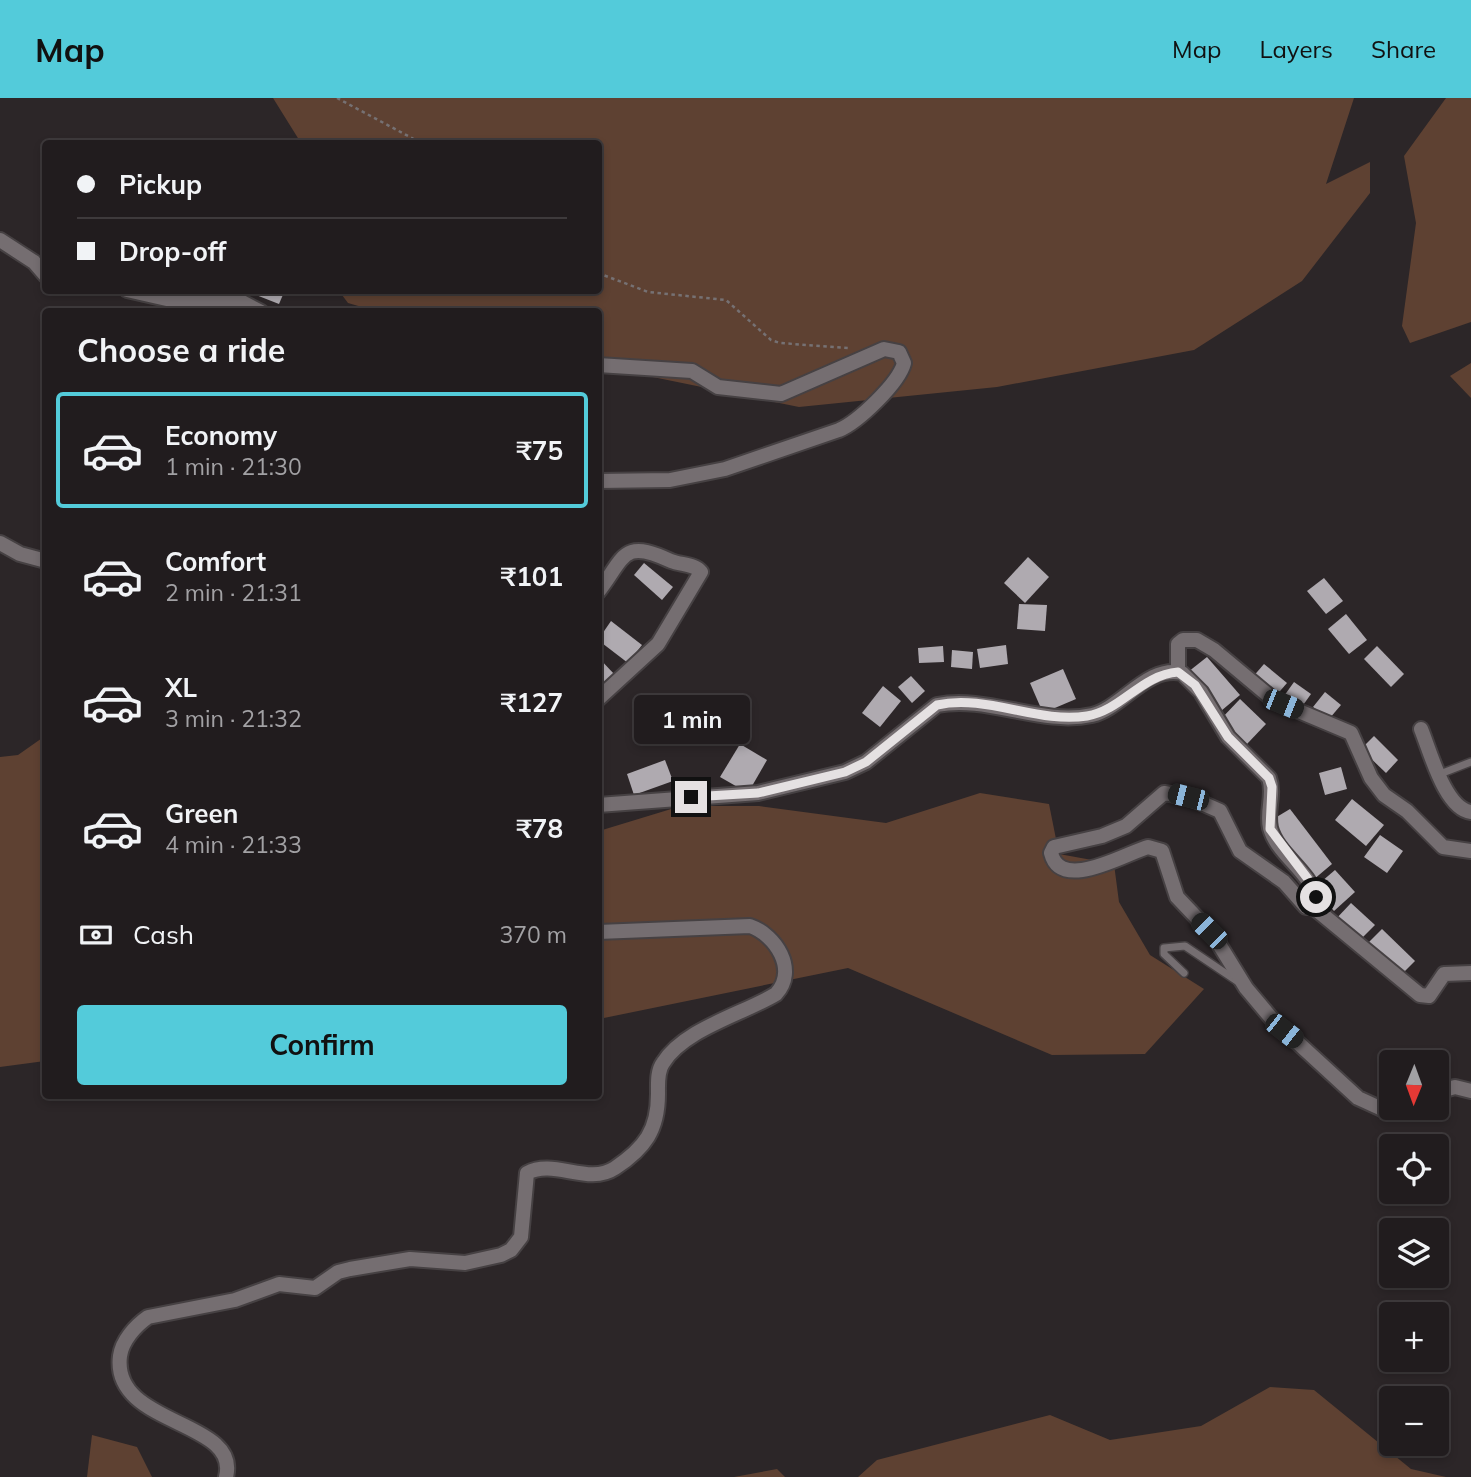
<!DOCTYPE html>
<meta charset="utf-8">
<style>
:root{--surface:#211c1e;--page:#2d292b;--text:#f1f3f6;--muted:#a2a1a4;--line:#3e3a3c;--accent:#53cbda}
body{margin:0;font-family:Mulish,sans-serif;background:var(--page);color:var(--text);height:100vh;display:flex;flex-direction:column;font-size:26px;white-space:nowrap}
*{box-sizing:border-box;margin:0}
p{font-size:23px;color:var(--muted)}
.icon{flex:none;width:38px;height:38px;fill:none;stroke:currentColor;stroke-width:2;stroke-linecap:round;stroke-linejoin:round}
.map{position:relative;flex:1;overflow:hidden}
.details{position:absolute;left:42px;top:210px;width:560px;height:791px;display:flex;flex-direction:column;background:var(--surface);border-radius:7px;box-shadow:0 4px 10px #0003,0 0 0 2px var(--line)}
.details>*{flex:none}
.top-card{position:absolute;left:42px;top:42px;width:560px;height:154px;border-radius:7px;box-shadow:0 4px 10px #0003,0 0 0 2px var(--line);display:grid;align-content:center;height:154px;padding:0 35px;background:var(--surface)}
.needle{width:46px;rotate:181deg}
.fabs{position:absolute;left:1379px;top:952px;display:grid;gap:14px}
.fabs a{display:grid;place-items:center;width:70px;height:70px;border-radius:7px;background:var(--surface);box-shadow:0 4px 10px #0003,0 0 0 2px var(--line);font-size:35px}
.end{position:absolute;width:32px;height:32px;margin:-16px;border:9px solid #e5e1e2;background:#111;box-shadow:0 0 0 4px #111}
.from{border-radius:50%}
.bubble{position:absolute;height:49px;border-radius:7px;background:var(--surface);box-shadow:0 4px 10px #0003,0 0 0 2px var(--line);font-size:23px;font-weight:700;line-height:49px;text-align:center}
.car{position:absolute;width:21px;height:42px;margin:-21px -10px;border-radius:9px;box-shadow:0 0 5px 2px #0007;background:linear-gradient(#222 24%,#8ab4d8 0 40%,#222 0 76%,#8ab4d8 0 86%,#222 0)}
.top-card b{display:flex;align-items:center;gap:24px;height:66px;font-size:26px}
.top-card b+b{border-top:2px solid var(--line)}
.top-card i{width:18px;height:18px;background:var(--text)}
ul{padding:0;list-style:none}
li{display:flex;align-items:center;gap:21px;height:116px;margin:0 14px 10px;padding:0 21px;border:4px solid transparent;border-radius:7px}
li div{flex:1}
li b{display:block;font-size:26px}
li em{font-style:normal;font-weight:700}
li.current{border-color:var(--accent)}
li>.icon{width:63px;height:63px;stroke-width:1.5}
h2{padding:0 35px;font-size:32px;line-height:84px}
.pay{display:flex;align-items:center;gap:18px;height:77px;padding:0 35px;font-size:26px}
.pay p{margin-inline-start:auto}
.primary-button{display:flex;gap:14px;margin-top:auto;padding:14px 35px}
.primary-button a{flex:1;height:80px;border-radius:7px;background:var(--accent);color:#111;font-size:28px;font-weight:700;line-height:80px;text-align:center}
header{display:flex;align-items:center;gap:42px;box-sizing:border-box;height:98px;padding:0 35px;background:var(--accent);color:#111}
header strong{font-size:33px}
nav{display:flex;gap:38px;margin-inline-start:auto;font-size:24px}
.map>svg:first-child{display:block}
.green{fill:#5e4132}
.building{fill:#afaab0}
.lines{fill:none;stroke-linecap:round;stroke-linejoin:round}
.service-casing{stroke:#464143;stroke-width:10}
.minor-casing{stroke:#464143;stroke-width:18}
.path{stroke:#767173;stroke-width:2.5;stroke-dasharray:3.5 3.5;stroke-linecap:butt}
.service{stroke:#756e71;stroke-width:7}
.minor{stroke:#756e71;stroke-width:14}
.route{stroke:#e5e1e2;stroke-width:9}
</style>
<header>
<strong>Map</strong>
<nav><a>Map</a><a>Layers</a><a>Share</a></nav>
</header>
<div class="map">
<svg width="1471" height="1379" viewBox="0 0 1471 1379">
<rect width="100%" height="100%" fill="#2c2628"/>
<!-- green -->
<g class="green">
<polygon points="273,0 1354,0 1326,86 1370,64 1370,95 1302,183 1194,252 997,289 799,309 599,268 598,214 379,214 348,205 339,193 598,192 598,46 301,45"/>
<polygon points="1446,0 1471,0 1471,224 1410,245 1402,228 1416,125 1404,58"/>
<polygon points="1471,265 1471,300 1450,278"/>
<polygon points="45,638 45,963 0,969 0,659 18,657"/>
<polygon points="980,695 1049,706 1059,756 1114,766 1119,804 1150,857 1204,891 1145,956 1052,957 848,870 599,921 599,733 681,708 759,708 886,725"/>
<polygon points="1270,1289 1314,1292 1411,1371 1446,1379 858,1379 877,1362 1050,1317 1110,1342 1201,1328"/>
<polygon points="92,1337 137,1349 152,1379 87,1379"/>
<polygon points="777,1371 785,1379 734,1379"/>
</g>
<!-- building -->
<g class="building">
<polygon points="258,192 285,192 279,206 256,197"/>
<polygon points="1028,459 1049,479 1025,505 1004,485"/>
<polygon points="644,465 673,489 662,502 634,477"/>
<polygon points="1324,480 1343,503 1326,516 1307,493"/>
<polygon points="1019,506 1047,507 1045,533 1017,531"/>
<polygon points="1346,516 1367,542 1349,556 1328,531"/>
<polygon points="611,523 642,547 628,565 598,542"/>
<polygon points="1006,547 1008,566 980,570 977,551"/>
<polygon points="943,548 944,564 919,565 918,550"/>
<polygon points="1377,548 1404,576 1391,589 1364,561"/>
<polygon points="952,552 973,554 972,571 951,569"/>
<polygon points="598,559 615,577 598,593"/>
<polygon points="1207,559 1240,597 1221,613 1188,574"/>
<polygon points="1264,566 1287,585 1274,600 1251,581"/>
<polygon points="1063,571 1076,601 1043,615 1030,585"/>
<polygon points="911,578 925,593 912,605 898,589"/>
<polygon points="1294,584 1311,596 1301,610 1284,598"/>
<polygon points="883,588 901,603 880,629 862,615"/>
<polygon points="1325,594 1341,607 1329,621 1313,609"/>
<polygon points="1240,601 1266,626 1247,646 1221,621"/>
<polygon points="1374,638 1398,662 1386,675 1361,651"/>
<polygon points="740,646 767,662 748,695 720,679"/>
<polygon points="665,662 673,683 634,697 627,676"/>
<polygon points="1341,669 1347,691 1325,697 1319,675"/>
<polygon points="1352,701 1384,727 1366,748 1335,722"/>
<polygon points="1290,711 1332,766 1313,782 1289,753 1270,723"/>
<polygon points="1380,737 1403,753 1387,775 1364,759"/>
<polygon points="1335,772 1355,794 1334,813 1314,790"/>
<polygon points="1351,805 1375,827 1358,844 1335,822"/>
<polygon points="1382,831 1415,863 1399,879 1366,847"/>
</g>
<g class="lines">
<defs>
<g id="service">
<polyline points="1440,676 1471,664"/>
<polyline points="1184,875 1164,856 1164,850 1185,848 1237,883"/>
</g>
<g id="minor">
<polyline points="0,142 34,164 46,178"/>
<polyline points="127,192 171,202 240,203 261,214"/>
<path d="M 598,267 L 692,273 L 718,289 L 781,296 L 884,251 L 899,254 L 904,265 C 899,285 858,324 839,332 L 725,371 L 670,382 L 598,383"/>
<polyline points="0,445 20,456 46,463"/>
<path d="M 598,494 C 625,459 622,440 671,463 C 681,467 695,466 701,474 L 658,546 L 598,601"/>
<polyline points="1178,574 1178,546 1183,542 1197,542 1214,552 1275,603 1351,635 1371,680 1384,697 1407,713 1443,749 1471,753"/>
<path d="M 1421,631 C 1430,653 1445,711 1471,714"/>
<path d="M 598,707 L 758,695 L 845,674 L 866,664 L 937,607 C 988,597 1041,628 1092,617 C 1122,610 1147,567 1182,575 L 1201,594 L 1228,639 L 1269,680 C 1275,696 1266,713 1270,730 C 1277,756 1308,772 1316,799 L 1312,808 L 1306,809 L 1284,784 L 1240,753 L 1220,713 L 1188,699 L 1164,695 L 1126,728 L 1102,738 L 1054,749 L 1051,755 C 1061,795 1126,755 1148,749 L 1162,753 L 1177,799 L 1214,838 L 1246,890 L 1272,921 L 1358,1000 L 1382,1011 L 1403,1013 L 1413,1010"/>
<polyline points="1312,808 1420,897 1429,898 1444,876 1471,875"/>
<polyline points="1437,994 1455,989 1471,993"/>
<path d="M 226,1379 C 241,1321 111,1329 120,1258 C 122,1243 135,1228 148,1219 L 235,1202 L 279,1186 L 315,1190 L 338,1174 L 350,1171 L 410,1161 L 465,1165 L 501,1157 L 511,1152 L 521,1139 L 527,1075 C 554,1060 588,1088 615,1070 C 645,1050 658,1032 658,996 C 658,986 657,973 663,965 C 684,931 743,916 776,896 C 798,872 776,837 750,828 L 598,834"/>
</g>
</defs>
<!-- service casing -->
<use href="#service" class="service-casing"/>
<!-- minor casing -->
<use href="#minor" class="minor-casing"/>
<!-- path -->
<g class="path">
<polyline points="337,0 423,46"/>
<polyline points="598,175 648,194 726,202 771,242 780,245 848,250"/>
</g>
<!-- service -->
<use href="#service" class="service"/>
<!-- minor -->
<use href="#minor" class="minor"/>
</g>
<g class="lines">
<!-- route -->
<path class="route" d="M 691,699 L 758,695 L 845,674 L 866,664 L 937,607 C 987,596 1038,626 1087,618 C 1122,612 1141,577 1178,574 L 1195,587 L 1228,639 L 1269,680 L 1272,689 L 1270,731 L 1308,781 L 1316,799"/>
</g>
</svg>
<div class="fabs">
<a><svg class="needle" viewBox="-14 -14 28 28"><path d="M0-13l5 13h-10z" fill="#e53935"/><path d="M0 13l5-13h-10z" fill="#a2a1a4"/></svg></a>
<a><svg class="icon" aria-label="locate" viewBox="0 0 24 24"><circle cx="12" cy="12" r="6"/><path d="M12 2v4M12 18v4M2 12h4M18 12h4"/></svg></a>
<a><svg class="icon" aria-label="layers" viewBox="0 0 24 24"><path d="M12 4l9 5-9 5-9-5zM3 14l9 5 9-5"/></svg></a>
<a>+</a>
<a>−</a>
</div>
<i class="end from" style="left:1316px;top:799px"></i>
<i class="end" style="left:691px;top:699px"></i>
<div class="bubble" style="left:634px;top:597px;width:116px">1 min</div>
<i class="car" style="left:1283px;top:606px;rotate:112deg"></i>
<i class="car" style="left:1188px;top:699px;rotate:284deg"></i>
<i class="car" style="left:1209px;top:833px;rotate:315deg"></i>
<i class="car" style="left:1284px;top:933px;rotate:128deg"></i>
<div class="top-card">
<b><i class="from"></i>Pickup</b>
<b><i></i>Drop-off</b>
</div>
<section class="details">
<h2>Choose a ride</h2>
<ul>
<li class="current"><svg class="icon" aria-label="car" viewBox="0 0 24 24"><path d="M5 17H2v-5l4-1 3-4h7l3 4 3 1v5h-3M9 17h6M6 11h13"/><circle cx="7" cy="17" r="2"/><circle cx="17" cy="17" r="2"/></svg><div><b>Economy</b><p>1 min · 21:30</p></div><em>₹75</em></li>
<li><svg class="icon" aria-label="car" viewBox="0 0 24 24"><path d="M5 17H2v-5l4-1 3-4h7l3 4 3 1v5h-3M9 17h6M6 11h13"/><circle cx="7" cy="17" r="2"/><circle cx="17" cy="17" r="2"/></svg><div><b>Comfort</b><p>2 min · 21:31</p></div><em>₹101</em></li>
<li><svg class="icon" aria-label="car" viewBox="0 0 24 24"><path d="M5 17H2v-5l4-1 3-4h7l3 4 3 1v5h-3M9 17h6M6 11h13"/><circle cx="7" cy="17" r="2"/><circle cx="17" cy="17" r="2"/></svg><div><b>XL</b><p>3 min · 21:32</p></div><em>₹127</em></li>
<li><svg class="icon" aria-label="car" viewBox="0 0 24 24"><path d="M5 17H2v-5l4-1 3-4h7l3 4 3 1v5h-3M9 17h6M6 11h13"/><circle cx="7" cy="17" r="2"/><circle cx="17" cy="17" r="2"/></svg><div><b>Green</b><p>4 min · 21:33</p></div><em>₹78</em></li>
</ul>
<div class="pay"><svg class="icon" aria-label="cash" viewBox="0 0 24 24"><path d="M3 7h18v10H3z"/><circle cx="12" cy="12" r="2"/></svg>Cash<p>370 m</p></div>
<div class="primary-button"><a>Confirm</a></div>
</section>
</div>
